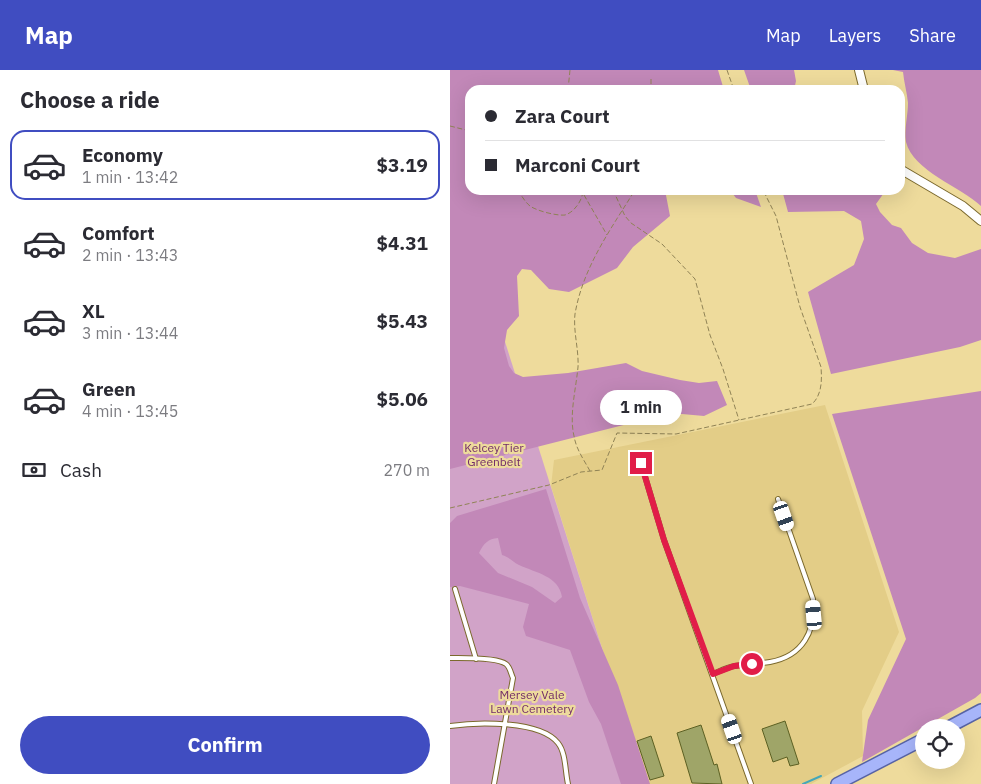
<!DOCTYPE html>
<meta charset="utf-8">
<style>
:root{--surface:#fff;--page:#f7f7f7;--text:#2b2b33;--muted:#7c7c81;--line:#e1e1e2;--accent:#404dc1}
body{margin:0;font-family:"IBM Plex Sans",sans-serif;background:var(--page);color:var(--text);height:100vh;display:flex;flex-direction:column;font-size:19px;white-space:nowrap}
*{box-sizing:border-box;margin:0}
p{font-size:16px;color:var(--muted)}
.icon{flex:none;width:28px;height:28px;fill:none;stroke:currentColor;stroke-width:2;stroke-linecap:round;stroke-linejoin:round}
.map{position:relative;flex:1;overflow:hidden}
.sheet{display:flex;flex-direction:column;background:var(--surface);width:450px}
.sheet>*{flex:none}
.banner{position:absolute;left:15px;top:15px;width:440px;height:110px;border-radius:15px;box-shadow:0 5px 20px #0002;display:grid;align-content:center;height:110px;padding:0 20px;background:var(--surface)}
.controls{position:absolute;left:465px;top:649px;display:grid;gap:10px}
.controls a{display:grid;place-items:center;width:50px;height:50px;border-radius:50%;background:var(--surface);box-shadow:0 5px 20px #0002;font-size:25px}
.end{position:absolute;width:22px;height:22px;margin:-11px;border:6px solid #e11d48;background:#fff;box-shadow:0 0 0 2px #fff}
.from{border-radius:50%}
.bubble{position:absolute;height:35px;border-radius:18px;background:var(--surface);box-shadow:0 5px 20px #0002;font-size:16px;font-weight:700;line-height:35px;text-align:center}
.car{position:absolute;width:15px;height:30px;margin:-15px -8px;border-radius:6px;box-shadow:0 0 4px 1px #0007;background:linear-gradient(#fff 24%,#345 0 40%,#fff 0 76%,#345 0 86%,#fff 0)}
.banner b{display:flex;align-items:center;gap:18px;height:48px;font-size:19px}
.banner b+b{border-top:1px solid var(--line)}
.banner i{width:12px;height:12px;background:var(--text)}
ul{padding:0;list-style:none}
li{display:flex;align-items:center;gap:15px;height:70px;margin:0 10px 8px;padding:0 10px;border:2px solid transparent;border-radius:15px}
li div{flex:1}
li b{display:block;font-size:19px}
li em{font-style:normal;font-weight:700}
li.selected{border-color:var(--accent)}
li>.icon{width:45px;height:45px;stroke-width:1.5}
h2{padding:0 20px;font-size:22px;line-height:60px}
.pay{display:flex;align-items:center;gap:12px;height:55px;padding:0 20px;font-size:19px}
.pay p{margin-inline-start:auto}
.button{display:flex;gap:10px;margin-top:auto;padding:10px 20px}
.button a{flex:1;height:58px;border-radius:30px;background:var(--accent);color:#fff;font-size:20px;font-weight:700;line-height:58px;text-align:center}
header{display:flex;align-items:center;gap:30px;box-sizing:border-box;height:70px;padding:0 25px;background:var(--accent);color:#fff}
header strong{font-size:24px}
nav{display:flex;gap:28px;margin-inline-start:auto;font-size:18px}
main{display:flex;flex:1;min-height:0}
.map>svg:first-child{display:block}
.built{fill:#e3cd87}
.green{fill:#d1a3c8}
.forest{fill:#c288b8;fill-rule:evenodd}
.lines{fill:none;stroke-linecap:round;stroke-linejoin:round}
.stream{stroke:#44a7ba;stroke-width:2}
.building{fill:#9fa568;stroke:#5c6023}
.lane-casing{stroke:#7b692d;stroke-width:6}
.street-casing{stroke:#7b692d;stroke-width:10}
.primary-casing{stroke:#5763a5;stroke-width:14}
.path{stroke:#908356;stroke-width:1;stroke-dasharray:5 2.5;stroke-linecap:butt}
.lane{stroke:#fff;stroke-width:4}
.street{stroke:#fff;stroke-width:8}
.primary{stroke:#a7b5fa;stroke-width:11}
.route{stroke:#e11d48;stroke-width:6}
.labels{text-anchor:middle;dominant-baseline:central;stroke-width:4.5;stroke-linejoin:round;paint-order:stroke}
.park-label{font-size:12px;fill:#712c68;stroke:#eedb9c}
</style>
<header>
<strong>Map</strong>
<nav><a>Map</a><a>Layers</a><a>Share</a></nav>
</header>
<main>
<section class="sheet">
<h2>Choose a ride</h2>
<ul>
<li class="selected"><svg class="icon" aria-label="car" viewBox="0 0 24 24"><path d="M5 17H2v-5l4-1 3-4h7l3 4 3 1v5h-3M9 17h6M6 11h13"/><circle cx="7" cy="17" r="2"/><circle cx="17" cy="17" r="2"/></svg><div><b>Economy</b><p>1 min · 13:42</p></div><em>$3.19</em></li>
<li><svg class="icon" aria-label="car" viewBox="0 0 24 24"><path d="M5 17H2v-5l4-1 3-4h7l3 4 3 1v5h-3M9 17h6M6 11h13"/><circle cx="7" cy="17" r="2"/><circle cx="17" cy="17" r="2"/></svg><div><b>Comfort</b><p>2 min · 13:43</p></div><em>$4.31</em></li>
<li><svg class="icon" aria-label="car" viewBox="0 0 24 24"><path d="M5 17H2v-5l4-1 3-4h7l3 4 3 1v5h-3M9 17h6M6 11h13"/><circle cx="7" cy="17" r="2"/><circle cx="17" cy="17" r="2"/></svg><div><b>XL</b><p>3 min · 13:44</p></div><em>$5.43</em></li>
<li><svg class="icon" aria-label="car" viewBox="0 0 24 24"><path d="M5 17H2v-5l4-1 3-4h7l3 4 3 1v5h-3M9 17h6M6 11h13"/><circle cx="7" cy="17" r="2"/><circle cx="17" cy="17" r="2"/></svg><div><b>Green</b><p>4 min · 13:45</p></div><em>$5.06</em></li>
</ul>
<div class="pay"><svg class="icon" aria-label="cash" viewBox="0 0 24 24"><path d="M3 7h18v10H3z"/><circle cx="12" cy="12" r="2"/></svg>Cash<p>270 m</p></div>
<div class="button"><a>Confirm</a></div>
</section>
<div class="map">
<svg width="531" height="714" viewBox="0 0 531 714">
<rect width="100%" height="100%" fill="#eedb9c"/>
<!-- built -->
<polygon class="built" points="375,335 449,562 412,641 413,686 361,714 195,714 101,416 104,390"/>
<!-- green -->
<polygon class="green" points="0,98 195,714 0,714"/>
<!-- forest -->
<g class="forest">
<polygon points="0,0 268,0 274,20 20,20 20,120 215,120 220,146 183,177 167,198 119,222 99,219 81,200 72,199 67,206 69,246 57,260 54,278 59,296 64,303 73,307 118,303 176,293 192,301 230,310 249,313 267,311 277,335 254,346 221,343 0,399"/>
<polygon points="294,0 344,0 346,11 344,20 301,20"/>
<path d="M 443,0 L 531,0 L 531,136 C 511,117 463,101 456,72 C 454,60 458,45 458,33 C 457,23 454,12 453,2 Z"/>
<polygon points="280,120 305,120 311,137 286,128"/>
<polygon points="332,120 436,120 426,134 430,142 442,155 451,158 462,173 478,183 505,188 531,179 531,270 510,277 381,304 358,222 404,195 414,169 411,151 394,141 338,142"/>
<polygon points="531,321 531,623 525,628 412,692 418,650 456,569 382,344"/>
<path d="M 96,419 L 130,528 L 168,615 L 200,714 L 171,714 L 151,654 L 139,632 L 120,580 L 76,566 L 73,557 L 79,534 L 10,516 L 0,517 L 0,453 L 7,446 ZM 48,468 L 52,485 C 59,487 63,492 69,495 C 86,503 109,506 112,527 L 105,533 L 82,517 L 48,503 L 29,483 C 34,473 38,469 48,468 Z"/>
</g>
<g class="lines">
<!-- stream -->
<polyline class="stream" points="353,714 371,706"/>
</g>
<!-- building -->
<g class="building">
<polygon points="335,651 349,694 340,696 337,687 323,692 312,659"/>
<polygon points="251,655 264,695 267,694 272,714 242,713 227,663"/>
<polygon points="201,666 214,706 200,710 187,671"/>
</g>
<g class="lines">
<defs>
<g id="lane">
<polyline points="191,393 214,470 301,714"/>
<polyline points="5,519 26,589"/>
<path d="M 0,588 C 12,588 47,587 56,594 C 60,597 61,604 63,608 L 44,714"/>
<path d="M 263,604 C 270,601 277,597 285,596 C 296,594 308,594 320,592 C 353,586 366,561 363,529 L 328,429"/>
<path d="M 0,656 C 26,652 90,650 108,673 C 116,683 115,701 118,714"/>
</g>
<g id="street">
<polyline points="409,0 414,20"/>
<polyline points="450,99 513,136 531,151"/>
</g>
<g id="primary">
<polyline points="497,658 531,640"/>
<polyline points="387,714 474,669"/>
</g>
</defs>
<!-- lane casing -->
<use href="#lane" class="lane-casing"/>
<!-- street casing -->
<use href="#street" class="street-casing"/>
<!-- primary casing -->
<use href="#primary" class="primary-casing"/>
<!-- path -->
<g class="path">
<polyline points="277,0 284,20"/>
<polyline points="201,9 201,20"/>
<polyline points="118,20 120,0"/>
<polyline points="0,56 20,61"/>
<path d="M 68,120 C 71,125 75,132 80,136 C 87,141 107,146 115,145 C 125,142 133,129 133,120"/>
<polyline points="163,120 175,146 181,153 212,174 245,209 260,265 273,299 289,350"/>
<polyline points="134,125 157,165"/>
<path d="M 140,401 C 134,390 126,379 124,366 C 119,345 126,319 128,297 C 129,280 123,261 125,244 C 133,197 161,159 185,120"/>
<path d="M 0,438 L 99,415 L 131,402 L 152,400 L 167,363 L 226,364 L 362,334 C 372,325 372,310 371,297 L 350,237 L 326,146 L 313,120"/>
</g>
<!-- lane -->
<use href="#lane" class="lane"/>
<!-- street -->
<use href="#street" class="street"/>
<!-- primary -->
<use href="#primary" class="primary"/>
</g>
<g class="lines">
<!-- route -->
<polyline class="route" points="191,393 214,470 263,604 284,596 302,594"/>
</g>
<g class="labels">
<!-- park labels -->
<g class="park-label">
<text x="44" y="377">Kelcey Tier<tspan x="44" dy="14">Greenbelt</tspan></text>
<text x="82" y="624">Mersey Vale<tspan x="82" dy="14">Lawn Cemetery</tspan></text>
</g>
</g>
</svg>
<div class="controls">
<a><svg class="icon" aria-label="locate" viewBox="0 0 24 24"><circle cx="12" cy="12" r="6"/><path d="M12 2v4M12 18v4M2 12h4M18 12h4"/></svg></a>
</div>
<i class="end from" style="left:302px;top:594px"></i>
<i class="end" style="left:191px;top:393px"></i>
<div class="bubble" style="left:150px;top:320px;width:82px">1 min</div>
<i class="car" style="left:334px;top:446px;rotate:161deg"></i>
<i class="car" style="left:364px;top:545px;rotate:355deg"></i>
<i class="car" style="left:282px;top:659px;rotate:341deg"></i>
<div class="banner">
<b><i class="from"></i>Zara Court</b>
<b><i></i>Marconi Court</b>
</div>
</div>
</main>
